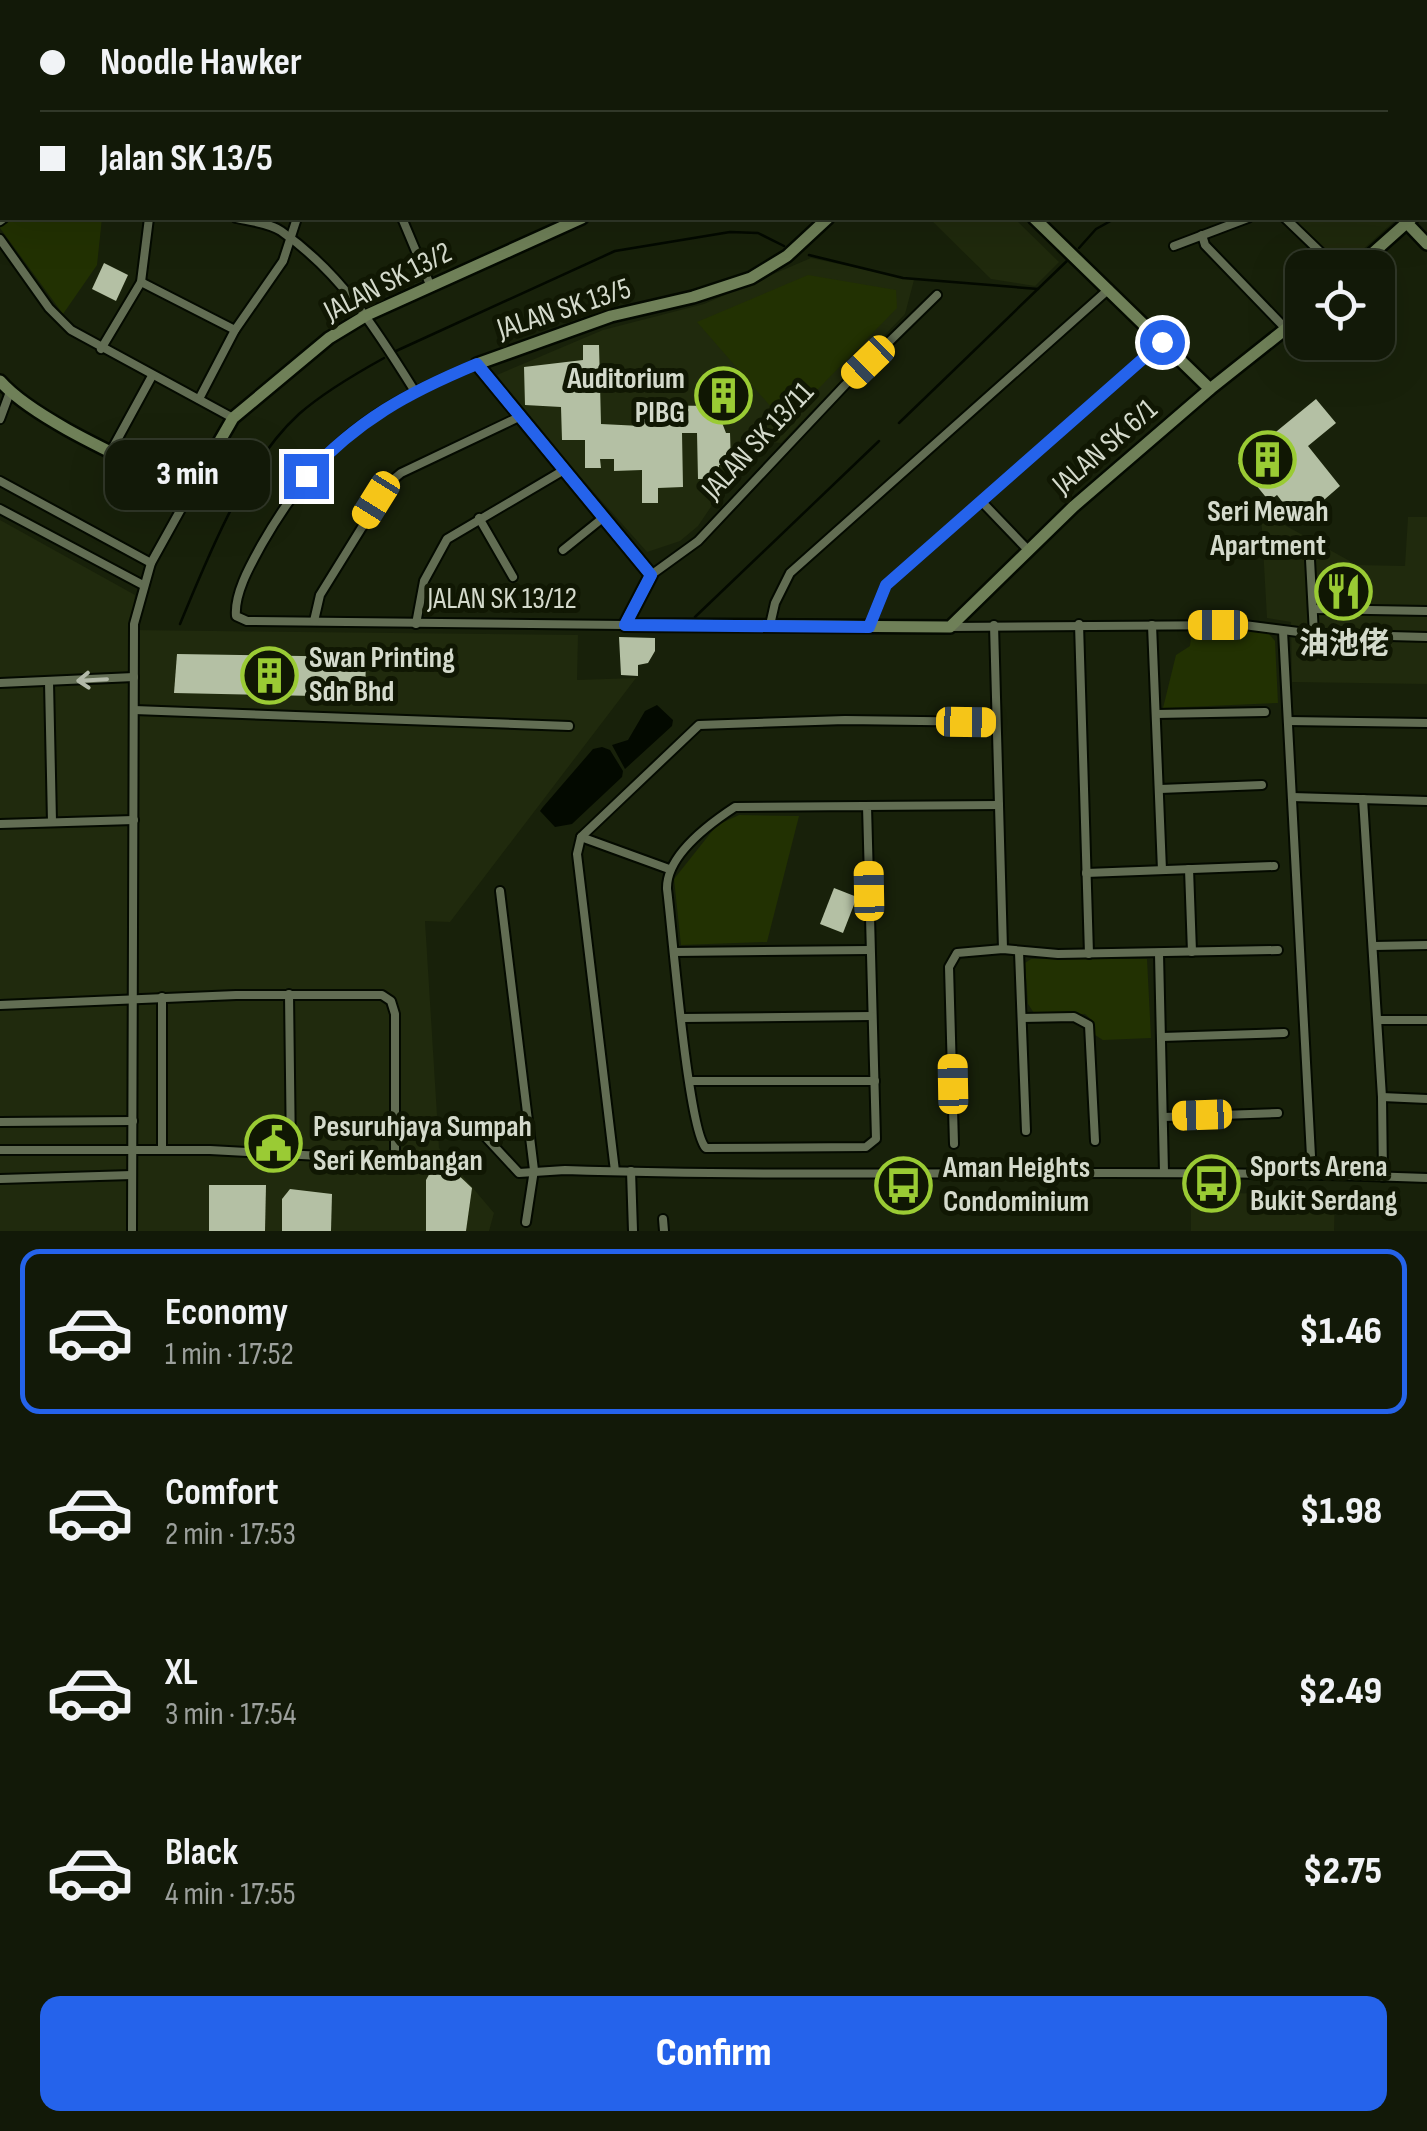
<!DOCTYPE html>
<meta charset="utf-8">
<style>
:root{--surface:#121908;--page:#1b2212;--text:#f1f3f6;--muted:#9ca09c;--line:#313829;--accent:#2563eb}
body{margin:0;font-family:"Sofia Sans Condensed","Noto Sans SC",sans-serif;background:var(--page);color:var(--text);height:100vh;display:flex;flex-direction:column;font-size:38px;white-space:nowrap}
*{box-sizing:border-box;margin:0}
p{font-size:32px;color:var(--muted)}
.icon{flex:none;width:55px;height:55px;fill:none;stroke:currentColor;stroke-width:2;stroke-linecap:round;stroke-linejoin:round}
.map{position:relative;height:1231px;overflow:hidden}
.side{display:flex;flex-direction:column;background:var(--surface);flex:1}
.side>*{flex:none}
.top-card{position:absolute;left:0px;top:0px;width:1428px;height:220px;box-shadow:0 10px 40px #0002,0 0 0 2px var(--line);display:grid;align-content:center;height:220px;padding:0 40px;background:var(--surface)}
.buttons{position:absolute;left:1285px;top:250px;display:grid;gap:20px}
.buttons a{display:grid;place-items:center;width:110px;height:110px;border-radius:20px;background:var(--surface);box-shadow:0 10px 40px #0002,0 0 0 2px var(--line);font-size:50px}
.end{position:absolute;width:45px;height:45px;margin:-22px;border:12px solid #2563eb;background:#fff;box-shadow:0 0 0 5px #fff}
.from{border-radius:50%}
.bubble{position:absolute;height:70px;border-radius:20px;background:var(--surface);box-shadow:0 10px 40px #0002,0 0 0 2px var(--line);font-size:32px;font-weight:800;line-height:70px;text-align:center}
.car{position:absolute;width:30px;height:60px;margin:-30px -15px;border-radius:12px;box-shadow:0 0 8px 2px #0007;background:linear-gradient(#f5c518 24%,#345 0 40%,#f5c518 0 76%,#345 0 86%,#f5c518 0)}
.top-card b{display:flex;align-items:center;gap:35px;height:95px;font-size:38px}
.top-card b+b{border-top:2px solid var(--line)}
.top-card i{width:25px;height:25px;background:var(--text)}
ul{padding:18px 0 0;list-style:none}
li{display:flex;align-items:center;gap:30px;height:165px;margin:0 20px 15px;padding:0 20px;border:5px solid transparent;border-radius:20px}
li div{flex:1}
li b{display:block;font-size:38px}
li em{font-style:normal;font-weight:800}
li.active{border-color:var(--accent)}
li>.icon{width:90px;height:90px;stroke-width:1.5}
.cta{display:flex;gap:20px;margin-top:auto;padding:20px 40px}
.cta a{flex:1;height:115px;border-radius:20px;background:var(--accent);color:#fff;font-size:40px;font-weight:800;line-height:115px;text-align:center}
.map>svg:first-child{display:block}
.built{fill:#202a0d}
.green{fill:#223102}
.water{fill:#030900}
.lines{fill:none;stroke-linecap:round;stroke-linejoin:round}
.stream{stroke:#030900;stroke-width:2.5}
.building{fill:#b4c0a4}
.street-casing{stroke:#040a00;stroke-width:12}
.secondary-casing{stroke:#040a00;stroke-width:16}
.street{stroke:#626d53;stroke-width:8}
.secondary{stroke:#6f8058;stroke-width:11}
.oneway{stroke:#b2b9a8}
.route{stroke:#2563eb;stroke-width:12}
.labels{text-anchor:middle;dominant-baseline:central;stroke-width:10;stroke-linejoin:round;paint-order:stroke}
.street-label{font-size:30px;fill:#d4dacc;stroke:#101703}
.poi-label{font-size:30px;font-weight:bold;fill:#d4dacc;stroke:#101703;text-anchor:start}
</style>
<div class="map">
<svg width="1427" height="1231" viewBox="0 0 1427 1231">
<rect width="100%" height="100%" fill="#18210a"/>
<!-- built -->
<g class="built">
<polygon points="929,218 1014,218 1059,262 1035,286 991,279"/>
<polygon points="1294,218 1398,218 1342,268"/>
<polygon points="811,258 914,280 905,314 781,443 746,440 746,455 698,526 680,541 647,552 527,417 497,375 603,330 704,304"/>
<polygon points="1261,512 1357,565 1405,566 1408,517 1427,517 1427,684 1292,682 1291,622 1267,618"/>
<polygon points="0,520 135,595 130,630 578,635 577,680 636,678 450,922 425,921 439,1148 494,1213 489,1231 0,1231"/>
<polygon points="1191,1193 1335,1194 1334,1231 1191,1231"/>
</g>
<!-- green -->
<g class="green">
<polygon points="12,218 102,218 97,265 63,314 0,228"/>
<polygon points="808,275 896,290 897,308 785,423 697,322"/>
<polygon points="1264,628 1275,641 1278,703 1163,708 1176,655 1190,646 1192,629"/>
<polygon points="739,815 799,816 767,942 681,945 674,879 717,825"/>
<polygon points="1031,959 1147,959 1151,1038 1103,1040 1095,1035 1094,1022 1085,1014 1034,1013 1028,1004 1025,963"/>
</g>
<!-- water -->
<g class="water">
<polygon points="657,705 673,720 672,726 625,769 612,745 628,740 645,711"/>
<polygon points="602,747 610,750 623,771 622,777 572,824 555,827 540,811 543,807 593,749"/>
</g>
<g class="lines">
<!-- stream -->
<g class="stream">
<polyline points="1425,96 1427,96"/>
<polyline points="1079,248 1096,229 1116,218"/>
<polyline points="809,255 903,278 1038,289"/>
<polyline points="396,351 615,251 730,232 758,233 784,246"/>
<polyline points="899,423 1070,258"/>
<polyline points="695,617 879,441"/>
<path d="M 180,624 C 208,557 244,464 299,414 C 324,392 355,374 384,358"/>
</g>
</g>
<!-- building -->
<g class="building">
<polygon points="104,263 128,275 116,301 92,289"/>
<polygon points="583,345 599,345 601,424 641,426 641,405 711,406 702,395 725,374 746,397 721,420 726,433 730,433 731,465 719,465 719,473 709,473 709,479 698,479 697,433 682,433 683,487 658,488 658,503 642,503 642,470 614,471 614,459 600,459 601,468 585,468 585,440 562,440 561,407 525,405 524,367 583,360"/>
<polygon points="1316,399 1336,423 1308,446 1340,486 1309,513 1302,504 1291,513 1277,495 1269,501 1238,463"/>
<polygon points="619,637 655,638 655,651 648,663 638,665 638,676 621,675"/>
<polygon points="177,654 366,657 365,697 174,693"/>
<polygon points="834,888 857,897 843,933 820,924"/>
<polygon points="453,1170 472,1188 466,1231 426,1231 426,1180 431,1171"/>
<polygon points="209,1185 266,1185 265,1231 209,1231"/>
<polygon points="290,1189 332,1194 331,1231 282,1231 282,1199"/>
</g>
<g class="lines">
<defs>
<g id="street">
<polyline points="597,0 604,2"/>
<polyline points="1424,0 1427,3"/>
<polyline points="74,2 75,0"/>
<polyline points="163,2 165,0"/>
<polyline points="844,2 846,0"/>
<polyline points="1128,2 1130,0"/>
<polyline points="1211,2 1212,0"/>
<polyline points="1313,2 1313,0"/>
<polyline points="1398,2 1398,0"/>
<polyline points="1425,41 1427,40"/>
<polyline points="0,143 2,142"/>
<polyline points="1425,188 1427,190"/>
<path d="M 236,218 C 250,221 269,223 281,231 C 341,273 376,329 414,390"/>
<polyline points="402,218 431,287"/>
<polyline points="1285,218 1337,268"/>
<polyline points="0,221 4,218"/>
<polyline points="1202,235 1205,245 1287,330"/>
<polyline points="0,239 49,308 71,330 233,418"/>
<polyline points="1174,246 1248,218"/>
<polyline points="141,282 235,330"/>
<polyline points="101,349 141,282 149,218"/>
<path d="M 477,364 C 373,407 319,444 262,544 C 251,564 234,593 236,616 L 247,621 L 625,625"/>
<polyline points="199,399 235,330 283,261 297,218"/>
<polyline points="0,419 10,392"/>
<polyline points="111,451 152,376"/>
<polyline points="0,481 151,563"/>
<polyline points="983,503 1029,551"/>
<polyline points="0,509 143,585"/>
<polyline points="479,518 513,577"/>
<polyline points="1309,541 1314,634"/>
<polyline points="563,550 604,517"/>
<polyline points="651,575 698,541 845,385 937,295"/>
<polyline points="1313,609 1427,611"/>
<polyline points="314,621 320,595 390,482 401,473 519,417"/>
<polyline points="416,624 424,581 447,539 564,470"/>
<polyline points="1079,624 1089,954"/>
<polyline points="770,625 775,603 790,573 1109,289"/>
<polyline points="994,625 1003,949"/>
<polyline points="1152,625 1162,870"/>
<polyline points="869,627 886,585 1162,342"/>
<polyline points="950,627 1244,625 1314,634 1427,637"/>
<polyline points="1283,631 1312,1175"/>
<polyline points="49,682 52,822"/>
<polyline points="0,683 134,677"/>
<polyline points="134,710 569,726"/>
<polyline points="1156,714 1265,712"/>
<polyline points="1288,721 1427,723"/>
<polyline points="1160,789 1262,785"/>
<polyline points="1292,797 1427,801"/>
<polyline points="1363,799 1382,1097 1383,1177"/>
<path d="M 867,806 L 876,1139 L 866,1147 L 706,1148 C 688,1132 672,927 667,889 C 666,856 709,824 735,807 L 999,805"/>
<polyline points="0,824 134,820"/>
<polyline points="581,837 669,869"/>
<polyline points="1189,869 1192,952"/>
<polyline points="1086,873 1274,866"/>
<polyline points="500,891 534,1170 526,1222"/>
<polyline points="1374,946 1427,945"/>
<polyline points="674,952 870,950"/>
<polyline points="1019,952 1026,1131"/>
<polyline points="1159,954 1164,1172"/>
<polyline points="289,994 291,1155"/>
<polyline points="162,997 162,1150"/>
<polyline points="0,1005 236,995 382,995 391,1001 395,1014 395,1160 210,1150 0,1150"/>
<polyline points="682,1018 872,1016"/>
<polyline points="1022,1018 1074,1017 1089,1025 1095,1141"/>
<polyline points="1378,1020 1427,1020"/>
<polyline points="1162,1037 1284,1033"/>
<polyline points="690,1081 875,1081"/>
<polyline points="1382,1097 1427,1099"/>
<polyline points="1164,1117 1278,1113"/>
<polyline points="0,1122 133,1121"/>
<path d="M 481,1132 L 519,1173 L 565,1170 C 852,1179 1140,1167 1427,1178"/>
<polyline points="954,1144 949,967 957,953 1003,949 1058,954 1278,950"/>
<polyline points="615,1171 577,854 581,837 699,725 845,720 996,722"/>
<polyline points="631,1171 633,1231"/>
<polyline points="0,1179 132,1175"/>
<polyline points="663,1219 664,1231"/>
<polyline points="132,1231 134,624 151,563 191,491"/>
</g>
<g id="secondary">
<polyline points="791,0 794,2"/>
<polyline points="1425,207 1427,205"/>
<polyline points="828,218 787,256 751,278 693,297 611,316 477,364 651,575 625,625 950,627 1073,507 1210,389 1302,316"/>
<polyline points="1034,218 1210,389"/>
<polyline points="1406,222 1427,244"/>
<polyline points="1356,268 1412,218"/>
<path d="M 0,381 C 36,422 140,465 191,491 L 233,418 L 329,338 L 367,315 L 582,218"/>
</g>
</defs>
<!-- street casing -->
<use href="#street" class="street-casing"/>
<!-- secondary casing -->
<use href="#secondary" class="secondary-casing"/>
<!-- street -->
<use href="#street" class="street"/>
<!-- secondary -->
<use href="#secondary" class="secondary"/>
</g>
<!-- one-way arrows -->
<defs><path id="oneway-shaft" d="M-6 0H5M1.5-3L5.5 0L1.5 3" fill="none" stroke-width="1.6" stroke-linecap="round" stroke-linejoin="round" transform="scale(2.5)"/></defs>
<use class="oneway" href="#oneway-shaft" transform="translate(92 680) rotate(177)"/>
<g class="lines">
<!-- route -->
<path class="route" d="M 306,476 C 358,420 407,393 477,364 L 651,575 L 625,625 L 869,627 L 886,585 L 1162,342"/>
</g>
<!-- icons -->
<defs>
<symbol id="building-ring" viewBox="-11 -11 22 22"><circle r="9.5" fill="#101703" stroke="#9acb34" stroke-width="1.5"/><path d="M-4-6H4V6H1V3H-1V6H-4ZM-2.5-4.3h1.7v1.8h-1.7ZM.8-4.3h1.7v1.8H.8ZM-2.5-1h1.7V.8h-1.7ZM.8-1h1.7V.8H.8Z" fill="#9acb34"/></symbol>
<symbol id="restaurant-ring" viewBox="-11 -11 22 22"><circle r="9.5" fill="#101703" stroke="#9acb34" stroke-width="1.5"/><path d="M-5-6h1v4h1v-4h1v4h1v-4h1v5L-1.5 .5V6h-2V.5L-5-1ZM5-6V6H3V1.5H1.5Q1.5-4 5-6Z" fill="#9acb34"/></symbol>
<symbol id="civic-ring" viewBox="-11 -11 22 22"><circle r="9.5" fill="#101703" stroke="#9acb34" stroke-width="1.5"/><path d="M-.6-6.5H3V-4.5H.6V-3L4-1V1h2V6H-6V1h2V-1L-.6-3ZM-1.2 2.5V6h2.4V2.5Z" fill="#9acb34"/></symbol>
<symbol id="bus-ring" viewBox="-11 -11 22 22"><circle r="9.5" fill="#101703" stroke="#9acb34" stroke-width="1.5"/><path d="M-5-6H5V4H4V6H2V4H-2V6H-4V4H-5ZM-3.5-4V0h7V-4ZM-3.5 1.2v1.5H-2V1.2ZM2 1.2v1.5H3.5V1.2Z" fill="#9acb34"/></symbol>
</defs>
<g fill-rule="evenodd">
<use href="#building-ring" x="692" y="364" width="63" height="63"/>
<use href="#building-ring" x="1236" y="428" width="63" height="63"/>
<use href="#restaurant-ring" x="1312" y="560" width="63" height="63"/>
<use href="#building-ring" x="238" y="644" width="63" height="63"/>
<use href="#civic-ring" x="242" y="1112" width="63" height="63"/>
<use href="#bus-ring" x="1180" y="1152" width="63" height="63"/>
<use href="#bus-ring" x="872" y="1154" width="63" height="63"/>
</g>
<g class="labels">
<!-- street labels -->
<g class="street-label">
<text transform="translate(388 282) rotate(-27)">JALAN SK 13/2</text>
<text transform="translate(564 309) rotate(-18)">JALAN SK 13/5</text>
<text transform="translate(758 441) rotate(-47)">JALAN SK 13/11</text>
<text transform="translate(1105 447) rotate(-41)">JALAN SK 6/1</text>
<text x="502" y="599">JALAN SK 13/12</text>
</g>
<!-- poi labels -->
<g class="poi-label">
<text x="685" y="379" text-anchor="end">Auditorium<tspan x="685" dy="34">PIBG</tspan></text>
<text x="1268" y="512" text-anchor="middle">Seri Mewah<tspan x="1268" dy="34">Apartment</tspan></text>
<text x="1344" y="644" text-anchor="middle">油池佬</text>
<text x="309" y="658">Swan Printing<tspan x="309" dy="34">Sdn Bhd</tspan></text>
<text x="313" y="1127">Pesuruhjaya Sumpah<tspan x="313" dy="34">Seri Kembangan</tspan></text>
<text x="1250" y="1167">Sports Arena<tspan x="1250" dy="34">Bukit Serdang</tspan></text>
<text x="943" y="1168">Aman Heights<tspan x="943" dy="34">Condominium</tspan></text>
</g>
</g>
</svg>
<div class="buttons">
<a><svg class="icon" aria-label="locate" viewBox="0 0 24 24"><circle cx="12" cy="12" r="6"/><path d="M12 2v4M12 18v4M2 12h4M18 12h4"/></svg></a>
</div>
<i class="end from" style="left:1162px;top:342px"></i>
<i class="end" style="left:306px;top:476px"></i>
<div class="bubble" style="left:105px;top:440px;width:165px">3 min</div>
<i class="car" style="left:868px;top:362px;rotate:226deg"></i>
<i class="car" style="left:376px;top:500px;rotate:212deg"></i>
<i class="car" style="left:1218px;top:625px;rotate:270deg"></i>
<i class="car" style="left:966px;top:722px;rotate:91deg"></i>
<i class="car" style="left:869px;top:891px;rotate:359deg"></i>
<i class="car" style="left:953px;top:1084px;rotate:359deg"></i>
<i class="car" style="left:1202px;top:1115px;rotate:268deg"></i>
<div class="top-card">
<b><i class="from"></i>Noodle Hawker</b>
<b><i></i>Jalan SK 13/5</b>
</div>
</div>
<section class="side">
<ul>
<li class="active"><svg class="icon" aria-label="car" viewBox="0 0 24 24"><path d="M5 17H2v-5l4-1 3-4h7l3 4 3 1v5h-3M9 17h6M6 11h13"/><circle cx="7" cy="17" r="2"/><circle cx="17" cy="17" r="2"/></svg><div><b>Economy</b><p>1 min · 17:52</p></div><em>$1.46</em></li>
<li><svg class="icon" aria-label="car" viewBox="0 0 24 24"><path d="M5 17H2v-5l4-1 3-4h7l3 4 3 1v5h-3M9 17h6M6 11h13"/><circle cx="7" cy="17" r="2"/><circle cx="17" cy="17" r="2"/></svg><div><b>Comfort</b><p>2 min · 17:53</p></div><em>$1.98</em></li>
<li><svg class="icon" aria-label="car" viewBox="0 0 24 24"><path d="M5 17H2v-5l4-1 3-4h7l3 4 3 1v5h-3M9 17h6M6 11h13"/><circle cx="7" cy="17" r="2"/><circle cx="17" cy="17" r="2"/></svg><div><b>XL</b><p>3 min · 17:54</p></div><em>$2.49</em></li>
<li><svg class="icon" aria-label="car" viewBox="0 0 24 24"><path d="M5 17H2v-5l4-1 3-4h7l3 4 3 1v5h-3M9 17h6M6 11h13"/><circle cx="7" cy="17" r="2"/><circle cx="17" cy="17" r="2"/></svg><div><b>Black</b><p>4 min · 17:55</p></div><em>$2.75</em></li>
</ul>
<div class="cta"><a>Confirm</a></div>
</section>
